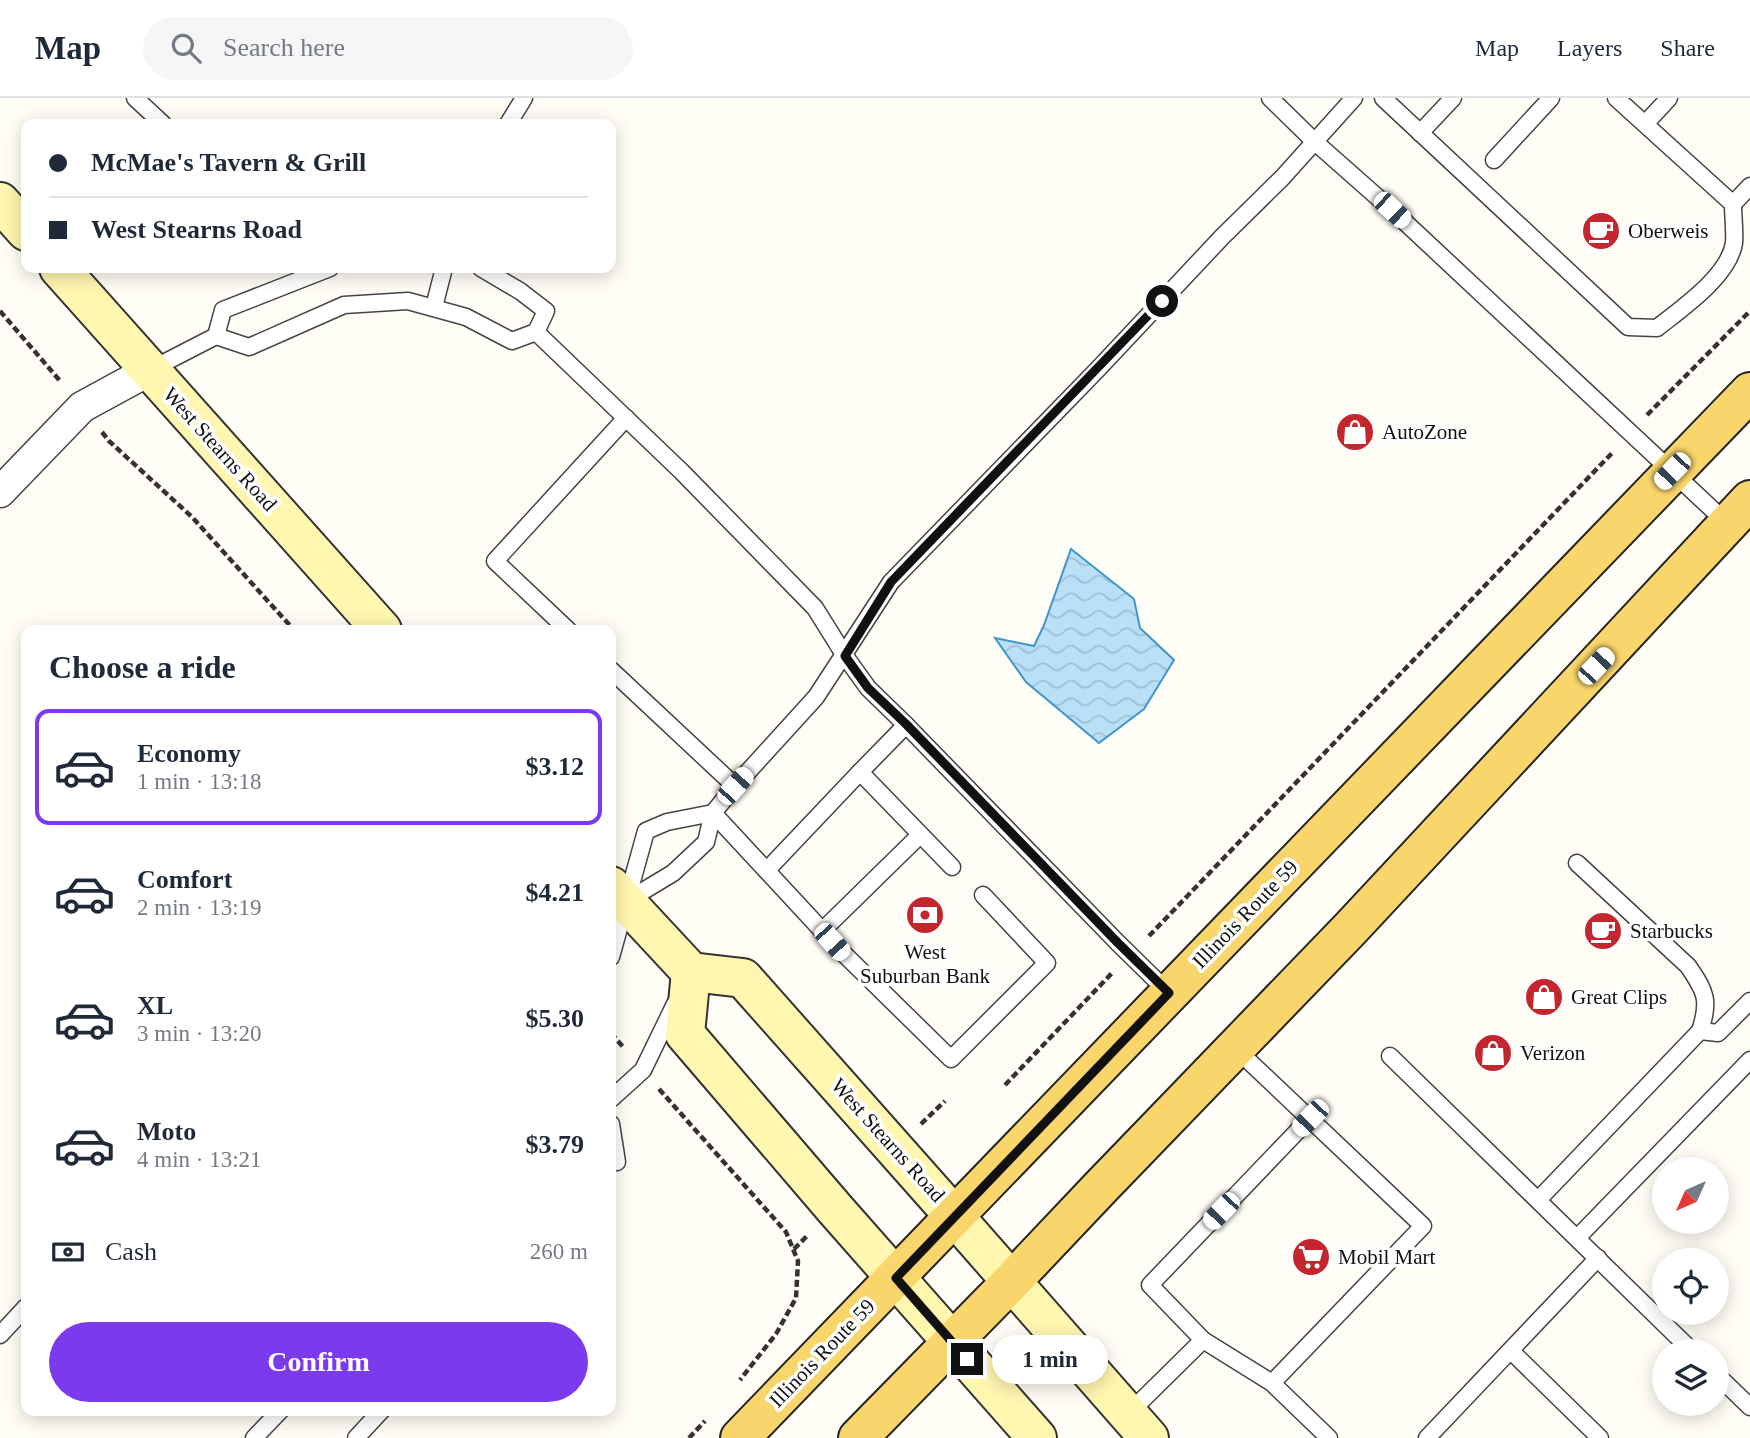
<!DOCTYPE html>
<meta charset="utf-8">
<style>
:root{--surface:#fff;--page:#f6f6f7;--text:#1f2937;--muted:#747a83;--line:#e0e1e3;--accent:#7c3aed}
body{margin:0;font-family:Georgia,serif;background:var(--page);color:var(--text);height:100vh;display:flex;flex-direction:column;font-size:26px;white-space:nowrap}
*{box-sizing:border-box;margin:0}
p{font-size:23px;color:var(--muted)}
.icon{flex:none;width:38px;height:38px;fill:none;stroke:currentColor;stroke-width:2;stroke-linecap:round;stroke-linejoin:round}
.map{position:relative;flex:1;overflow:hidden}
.sheet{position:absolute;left:21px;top:527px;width:595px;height:791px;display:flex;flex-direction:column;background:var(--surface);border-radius:14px;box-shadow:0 4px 18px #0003}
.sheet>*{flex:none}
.top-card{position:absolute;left:21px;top:21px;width:595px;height:154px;border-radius:14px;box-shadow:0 4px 18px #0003;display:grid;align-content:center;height:154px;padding:0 28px;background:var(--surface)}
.needle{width:46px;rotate:225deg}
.controls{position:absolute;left:1652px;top:1059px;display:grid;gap:14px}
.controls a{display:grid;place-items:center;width:77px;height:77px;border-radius:50%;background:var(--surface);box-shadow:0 4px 18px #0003;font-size:35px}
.end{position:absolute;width:32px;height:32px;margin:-16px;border:9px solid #111;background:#fff;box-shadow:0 0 0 4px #fff}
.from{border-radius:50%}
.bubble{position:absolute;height:49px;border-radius:24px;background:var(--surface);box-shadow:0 4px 18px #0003;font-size:23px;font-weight:800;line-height:49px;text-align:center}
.car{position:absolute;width:21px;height:42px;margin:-21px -10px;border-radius:9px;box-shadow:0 0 5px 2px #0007;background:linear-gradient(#fff 24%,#345 0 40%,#fff 0 76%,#345 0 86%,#fff 0)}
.top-card b{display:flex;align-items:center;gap:24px;height:66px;font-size:26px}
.top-card b+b{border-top:2px solid var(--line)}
.top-card i{width:18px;height:18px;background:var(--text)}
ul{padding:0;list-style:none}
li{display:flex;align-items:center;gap:21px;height:116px;margin:0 14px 10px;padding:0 14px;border:4px solid transparent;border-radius:14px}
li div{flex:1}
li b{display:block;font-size:26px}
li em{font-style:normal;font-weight:800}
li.active{border-color:var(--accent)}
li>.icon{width:63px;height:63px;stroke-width:1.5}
h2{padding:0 28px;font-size:32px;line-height:84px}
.pay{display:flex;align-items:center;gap:18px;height:77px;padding:0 28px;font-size:26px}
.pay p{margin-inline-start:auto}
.cta{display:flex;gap:14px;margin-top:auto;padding:14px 28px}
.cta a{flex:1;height:80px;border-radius:42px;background:var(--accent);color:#fff;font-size:28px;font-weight:800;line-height:80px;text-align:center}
header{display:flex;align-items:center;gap:42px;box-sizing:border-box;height:98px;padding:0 35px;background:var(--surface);border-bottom:2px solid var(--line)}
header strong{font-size:33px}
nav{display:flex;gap:38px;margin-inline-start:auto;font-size:24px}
.search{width:490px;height:63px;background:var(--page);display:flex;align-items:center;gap:18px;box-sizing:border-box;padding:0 24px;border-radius:38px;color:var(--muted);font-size:26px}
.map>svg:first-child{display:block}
.water{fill:url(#water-waves);stroke:#3f96cf;stroke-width:2}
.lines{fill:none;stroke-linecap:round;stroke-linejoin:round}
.lane-casing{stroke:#444;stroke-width:19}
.street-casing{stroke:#444;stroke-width:33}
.secondary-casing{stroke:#333;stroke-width:42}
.primary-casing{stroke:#222;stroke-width:42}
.path{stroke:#333;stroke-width:4.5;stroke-dasharray:7 3.5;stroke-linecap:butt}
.lane{stroke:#fff;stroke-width:16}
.street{stroke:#fff;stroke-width:30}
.secondary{stroke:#fff6b0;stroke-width:38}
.primary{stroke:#f9d66b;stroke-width:38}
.route{stroke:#111;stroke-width:9}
.labels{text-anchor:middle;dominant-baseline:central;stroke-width:7;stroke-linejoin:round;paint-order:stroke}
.poi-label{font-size:21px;fill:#111;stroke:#fff;text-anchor:start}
.street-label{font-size:21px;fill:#111;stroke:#fff}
</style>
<header>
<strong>Map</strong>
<div class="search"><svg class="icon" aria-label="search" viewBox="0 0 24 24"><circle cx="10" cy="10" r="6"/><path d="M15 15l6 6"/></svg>Search here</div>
<nav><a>Map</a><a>Layers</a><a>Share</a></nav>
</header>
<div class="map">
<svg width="1750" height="1340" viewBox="0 0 1750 1340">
<defs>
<pattern id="water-waves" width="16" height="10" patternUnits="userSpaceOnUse" patternTransform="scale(1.75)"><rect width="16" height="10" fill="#b9e0f7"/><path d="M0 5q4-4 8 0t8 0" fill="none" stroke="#9ebfd3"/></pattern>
</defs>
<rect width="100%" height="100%" fill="#fffdf5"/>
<!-- water -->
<polygon class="water" points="1071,451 1134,501 1140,530 1174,562 1144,611 1099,645 1026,584 995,540 1034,548 1044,527"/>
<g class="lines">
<defs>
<g id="lane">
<polyline points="135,0 163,26"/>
<polyline points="1270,0 1315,44 1392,112 1728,426"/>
<path d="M 1383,0 L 1628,229 L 1657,230 C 1682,210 1729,178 1734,145 C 1735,133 1733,119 1733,106"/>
<polyline points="1616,0 1733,106 1750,88"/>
<polyline points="508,26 524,0"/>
<polyline points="1645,26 1669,0"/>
<polyline points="1420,35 1453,0"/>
<polyline points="1494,62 1551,0"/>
<polyline points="434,209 444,170"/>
<polyline points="536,234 682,374 815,510 845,558 868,590 906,627 1118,845 1169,895"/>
<polyline points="216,238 223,212 330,170"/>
<polyline points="150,272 216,238 249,249 344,207 408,203 466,219 512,243 536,234 546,213 520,193 481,170"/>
<polyline points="568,532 495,463 626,320"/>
<polyline points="611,572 735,688"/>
<polyline points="860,674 906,627"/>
<polyline points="713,715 842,854 951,961 1047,865 983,797"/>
<polyline points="767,772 860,674 952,769"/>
<polyline points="625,804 673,775 706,744 713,715 735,688 816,599 891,484 1098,271 1222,139 1282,80 1354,0"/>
<polyline points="822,833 920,737"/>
<polyline points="611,859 646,733 667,724 713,715"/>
<polyline points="1700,933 1718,935 1750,903"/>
<polyline points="1235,950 1423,1128 1272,1285"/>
<polyline points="1390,958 1692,1253"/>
<polyline points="611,1001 643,972 675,906"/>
<polyline points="1310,1020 1150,1187 1203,1242 1272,1285 1329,1340"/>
<polyline points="611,1026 617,1064"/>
<path d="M 1538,1102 L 1700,933 C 1710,903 1706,894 1688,868 L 1577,765"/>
<polyline points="1577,1140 1750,962"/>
<polyline points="0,1237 26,1209"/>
<polyline points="1511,1253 1600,1340"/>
<polyline points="1717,1277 1750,1309"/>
<polyline points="1128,1316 1203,1242"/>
<polyline points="254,1340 281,1312"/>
<polyline points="356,1340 382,1312"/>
<polyline points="1427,1340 1598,1160"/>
</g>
<polyline id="street" points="0,394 82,309 150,272"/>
<g id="secondary">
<polyline points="0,104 26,133"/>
<polyline points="59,170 382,532"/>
<polyline points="611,788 691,874 743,880 955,1119 1149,1340"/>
<polyline points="691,874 685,936 835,1111 1037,1340"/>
</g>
<g id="primary">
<polyline points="740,1340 1750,294"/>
<polyline points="858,1340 1011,1184 1100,1090 1351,830 1750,402"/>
</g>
</defs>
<!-- lane casing -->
<use href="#lane" class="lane-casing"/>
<!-- street casing -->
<use href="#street" class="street-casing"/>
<!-- secondary casing -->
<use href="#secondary" class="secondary-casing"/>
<!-- primary casing -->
<use href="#primary" class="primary-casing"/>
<!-- path -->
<g class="path">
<polyline points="0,213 61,284"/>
<polyline points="1647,317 1750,213"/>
<polyline points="102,334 109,343 192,419 294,532"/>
<polyline points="1149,838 1613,354"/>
<polyline points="611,935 624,950"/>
<polyline points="1005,987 1113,874"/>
<polyline points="659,991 786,1134 798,1163 796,1200 776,1236 740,1282"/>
<polyline points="921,1026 945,1003"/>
<polyline points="794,1151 808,1137"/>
<polyline points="689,1340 705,1323"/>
</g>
<!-- lane -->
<use href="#lane" class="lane"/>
<!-- street -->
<use href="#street" class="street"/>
<!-- secondary -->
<use href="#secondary" class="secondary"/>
<!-- primary -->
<use href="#primary" class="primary"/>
</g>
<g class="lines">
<!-- route -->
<polyline class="route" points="967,1261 896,1180 1169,895 1118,845 906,626 868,590 845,558 891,484 1162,203"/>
</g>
<!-- icons -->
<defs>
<symbol id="cafe-disc" viewBox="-11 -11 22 22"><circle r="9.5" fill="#c4262e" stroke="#fff"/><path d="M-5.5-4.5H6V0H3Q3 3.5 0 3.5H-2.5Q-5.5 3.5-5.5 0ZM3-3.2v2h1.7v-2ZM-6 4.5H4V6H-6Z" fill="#fff"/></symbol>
<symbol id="shop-disc" viewBox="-11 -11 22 22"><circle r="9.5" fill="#c4262e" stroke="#fff"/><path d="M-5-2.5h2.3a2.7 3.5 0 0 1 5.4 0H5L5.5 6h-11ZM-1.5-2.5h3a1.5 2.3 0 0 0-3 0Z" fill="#fff"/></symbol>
<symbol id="bank-disc" viewBox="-11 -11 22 22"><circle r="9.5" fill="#c4262e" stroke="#fff"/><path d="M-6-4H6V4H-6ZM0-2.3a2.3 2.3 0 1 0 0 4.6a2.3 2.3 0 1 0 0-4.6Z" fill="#fff"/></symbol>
<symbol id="supermarket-disc" viewBox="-11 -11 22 22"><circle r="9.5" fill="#c4262e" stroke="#fff"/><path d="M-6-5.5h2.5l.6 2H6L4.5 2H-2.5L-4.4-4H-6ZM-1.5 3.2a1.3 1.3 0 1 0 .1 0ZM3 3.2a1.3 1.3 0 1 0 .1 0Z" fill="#fff"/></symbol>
</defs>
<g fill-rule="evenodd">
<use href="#cafe-disc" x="1579" y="111" width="44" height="44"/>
<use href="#shop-disc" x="1333" y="312" width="44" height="44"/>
<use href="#bank-disc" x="903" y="795" width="44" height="44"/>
<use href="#cafe-disc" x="1581" y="811" width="44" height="44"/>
<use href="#shop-disc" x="1522" y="877" width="44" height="44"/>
<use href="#shop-disc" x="1471" y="933" width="44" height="44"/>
<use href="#supermarket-disc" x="1289" y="1137" width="44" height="44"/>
</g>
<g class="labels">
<!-- poi labels -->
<g class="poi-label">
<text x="1628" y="133">Oberweis</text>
<text x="1382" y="334">AutoZone</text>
<text x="1630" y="833">Starbucks</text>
<text x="925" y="854" text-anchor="middle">West<tspan x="925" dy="24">Suburban Bank</tspan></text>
<text x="1571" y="899">Great Clips</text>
<text x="1520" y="955">Verizon</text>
<text x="1338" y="1159">Mobil Mart</text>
</g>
<!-- street labels -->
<g class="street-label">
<text transform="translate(220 351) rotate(48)">West Stearns Road</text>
<text transform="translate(1245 816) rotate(-46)">Illinois Route 59</text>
<text transform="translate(888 1042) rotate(48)">West Stearns Road</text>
<text transform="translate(822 1255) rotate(-46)">Illinois Route 59</text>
</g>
</g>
</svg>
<div class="controls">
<a><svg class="needle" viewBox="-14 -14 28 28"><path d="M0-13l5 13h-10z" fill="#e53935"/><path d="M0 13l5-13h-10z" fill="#747a83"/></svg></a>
<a><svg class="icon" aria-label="locate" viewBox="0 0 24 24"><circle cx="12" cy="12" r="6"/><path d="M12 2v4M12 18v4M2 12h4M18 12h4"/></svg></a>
<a><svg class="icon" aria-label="layers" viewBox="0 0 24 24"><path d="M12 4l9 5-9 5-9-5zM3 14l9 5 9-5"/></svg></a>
</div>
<i class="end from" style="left:1162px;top:203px"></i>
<i class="end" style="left:967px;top:1261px"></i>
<div class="bubble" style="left:992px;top:1237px;width:116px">1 min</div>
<i class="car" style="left:1392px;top:112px;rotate:133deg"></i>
<i class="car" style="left:1672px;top:373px;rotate:224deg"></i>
<i class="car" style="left:1596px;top:568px;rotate:43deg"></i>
<i class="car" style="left:735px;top:688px;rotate:42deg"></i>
<i class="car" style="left:832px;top:844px;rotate:138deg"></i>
<i class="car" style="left:1310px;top:1020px;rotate:224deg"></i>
<i class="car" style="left:1221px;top:1113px;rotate:224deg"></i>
<div class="top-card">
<b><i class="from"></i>McMae's Tavern &amp; Grill</b>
<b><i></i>West Stearns Road</b>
</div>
<section class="sheet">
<h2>Choose a ride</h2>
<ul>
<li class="active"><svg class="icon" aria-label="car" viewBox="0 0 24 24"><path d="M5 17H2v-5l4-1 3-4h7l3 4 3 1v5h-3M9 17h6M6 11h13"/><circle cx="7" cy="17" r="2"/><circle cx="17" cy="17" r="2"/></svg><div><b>Economy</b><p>1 min · 13:18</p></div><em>$3.12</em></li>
<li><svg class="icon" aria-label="car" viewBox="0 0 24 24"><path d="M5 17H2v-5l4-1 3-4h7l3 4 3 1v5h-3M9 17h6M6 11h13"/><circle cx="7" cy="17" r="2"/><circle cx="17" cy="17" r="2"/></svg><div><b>Comfort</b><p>2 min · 13:19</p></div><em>$4.21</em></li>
<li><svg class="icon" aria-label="car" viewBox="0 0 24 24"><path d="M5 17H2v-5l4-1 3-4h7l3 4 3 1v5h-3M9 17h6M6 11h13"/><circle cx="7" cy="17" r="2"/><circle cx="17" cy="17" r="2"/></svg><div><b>XL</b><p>3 min · 13:20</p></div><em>$5.30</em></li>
<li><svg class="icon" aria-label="car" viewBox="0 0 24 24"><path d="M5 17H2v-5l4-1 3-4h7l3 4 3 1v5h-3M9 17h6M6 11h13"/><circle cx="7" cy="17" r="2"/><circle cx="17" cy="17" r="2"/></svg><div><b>Moto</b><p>4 min · 13:21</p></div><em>$3.79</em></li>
</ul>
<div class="pay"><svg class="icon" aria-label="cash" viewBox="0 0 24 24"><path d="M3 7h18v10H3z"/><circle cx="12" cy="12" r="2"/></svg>Cash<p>260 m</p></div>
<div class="cta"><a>Confirm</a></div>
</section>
</div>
